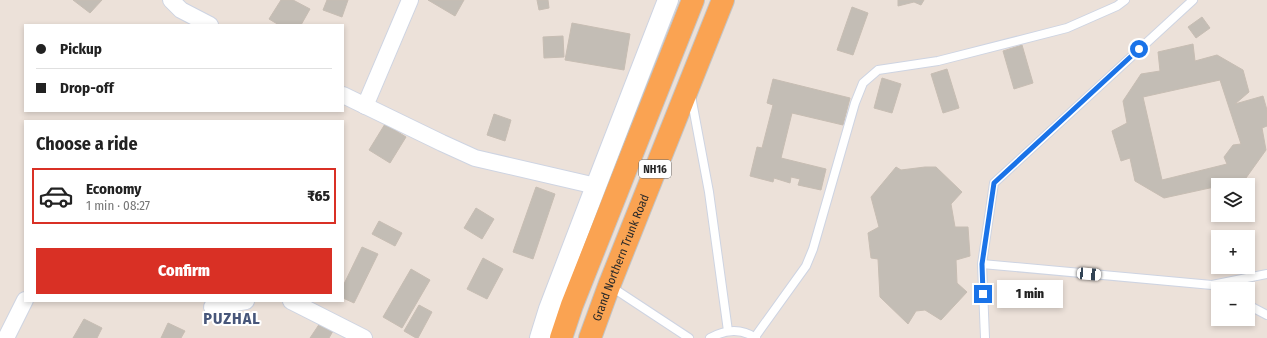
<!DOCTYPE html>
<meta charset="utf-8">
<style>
:root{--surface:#fff;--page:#f6f6f6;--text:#222;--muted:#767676;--line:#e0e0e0;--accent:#d93025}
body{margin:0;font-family:"Fira Sans Condensed",sans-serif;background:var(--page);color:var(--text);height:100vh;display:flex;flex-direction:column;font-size:15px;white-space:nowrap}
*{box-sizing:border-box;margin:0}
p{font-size:13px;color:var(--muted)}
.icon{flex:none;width:22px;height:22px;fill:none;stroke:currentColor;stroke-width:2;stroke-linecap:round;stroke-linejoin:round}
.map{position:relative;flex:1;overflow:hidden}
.drawer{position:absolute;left:24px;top:120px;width:320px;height:182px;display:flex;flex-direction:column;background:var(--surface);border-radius:0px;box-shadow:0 2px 6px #0003}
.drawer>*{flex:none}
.banner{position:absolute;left:24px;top:24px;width:320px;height:88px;border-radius:0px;box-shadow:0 2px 6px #0003;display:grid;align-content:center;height:88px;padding:0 12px;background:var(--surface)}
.buttons{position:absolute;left:1211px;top:178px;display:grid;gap:8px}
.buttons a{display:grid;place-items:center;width:44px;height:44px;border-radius:0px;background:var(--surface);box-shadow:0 2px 6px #0003;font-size:20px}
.end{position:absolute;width:18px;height:18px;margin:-9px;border:5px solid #1a73e8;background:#fff;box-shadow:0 0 0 2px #fff}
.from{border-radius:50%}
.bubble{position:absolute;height:28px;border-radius:0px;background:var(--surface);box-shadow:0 2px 6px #0003;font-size:13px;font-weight:800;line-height:28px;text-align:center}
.car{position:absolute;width:12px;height:24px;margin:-12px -6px;border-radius:5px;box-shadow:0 0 3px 1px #0007;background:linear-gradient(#fff 24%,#345 0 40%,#fff 0 76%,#345 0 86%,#fff 0)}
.banner b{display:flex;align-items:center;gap:14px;height:38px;font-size:15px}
.banner b+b{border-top:1px solid var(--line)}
.banner i{width:10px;height:10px;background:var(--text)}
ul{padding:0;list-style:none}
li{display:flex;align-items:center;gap:12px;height:56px;margin:0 8px 6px;padding:0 4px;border:2px solid var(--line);border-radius:0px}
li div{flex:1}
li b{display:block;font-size:15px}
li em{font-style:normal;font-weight:800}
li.active{border-color:var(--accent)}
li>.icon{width:36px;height:36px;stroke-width:1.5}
h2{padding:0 12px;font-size:18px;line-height:48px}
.primary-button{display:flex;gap:8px;margin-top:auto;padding:8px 12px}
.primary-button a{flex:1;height:46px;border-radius:0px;background:var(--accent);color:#fff;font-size:16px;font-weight:800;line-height:46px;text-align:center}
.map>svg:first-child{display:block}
.building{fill:#c3bdb5;stroke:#c7bdb3;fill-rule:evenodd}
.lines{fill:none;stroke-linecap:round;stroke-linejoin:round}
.service-casing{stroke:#ced4e2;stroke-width:10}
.minor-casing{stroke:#ced4e2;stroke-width:18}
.tertiary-casing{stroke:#ced4e2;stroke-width:22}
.trunk-casing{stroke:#c3c3c3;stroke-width:24}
.service{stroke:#fff;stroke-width:8}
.minor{stroke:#fff;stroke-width:16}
.tertiary{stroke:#fff;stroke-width:20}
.trunk{stroke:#faa352;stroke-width:22}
.route{stroke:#1a73e8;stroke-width:5}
.labels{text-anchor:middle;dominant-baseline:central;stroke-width:4;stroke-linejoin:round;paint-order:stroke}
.shield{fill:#fff;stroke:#686868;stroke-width:1}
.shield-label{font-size:11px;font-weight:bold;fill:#282828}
.street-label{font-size:12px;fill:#282828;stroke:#fff}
.district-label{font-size:16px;font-weight:bold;letter-spacing:1px;fill:#47567a;stroke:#fff}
</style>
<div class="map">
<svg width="1267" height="338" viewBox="0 0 1267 338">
<rect width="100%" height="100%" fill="#ece1d9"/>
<!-- building -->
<g class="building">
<polygon points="73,0 102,0 90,13"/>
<polygon points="281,0 293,0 310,9 301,25 279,25 269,19"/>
<polygon points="327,0 348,0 342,17 323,10"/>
<polygon points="428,0 464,0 455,16"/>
<polygon points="537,0 548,0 549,8 539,10"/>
<polygon points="898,0 924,0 921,5 914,2 898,6"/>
<polygon points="852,7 868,13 853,55 837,50"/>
<polygon points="1202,17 1210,28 1196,38 1188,27"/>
<polygon points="572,23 630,34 624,70 565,60"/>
<polygon points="563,36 564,57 544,58 543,37"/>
<path d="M 1193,44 L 1195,61 L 1217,55 L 1243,70 L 1249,92 L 1235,104 L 1263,96 L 1267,110 L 1267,126 L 1262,128 L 1266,150 L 1246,178 L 1228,184 L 1164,198 L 1135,181 L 1130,158 L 1121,161 L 1112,131 L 1127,123 L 1123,101 L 1141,74 L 1160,71 L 1158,52 ZM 1220,80 L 1241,144 L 1233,145 L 1224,157 L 1227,164 L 1162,180 L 1143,97 Z"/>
<polygon points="1022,45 1033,83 1014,89 1003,51"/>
<polygon points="947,69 959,108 943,113 931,74"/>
<polygon points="882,78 901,84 892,113 874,108"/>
<polygon points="773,79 850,98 843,125 792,113 781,158 826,169 821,190 798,185 800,179 791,177 790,183 774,178 773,182 750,176 757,147 762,148 773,105 767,103"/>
<polygon points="494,114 511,120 505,141 487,135"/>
<polygon points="385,124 406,137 390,163 369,150"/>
<polygon points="896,167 901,170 925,167 936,167 962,192 951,204 955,227 968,227 970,256 956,260 957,283 967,292 941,320 925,310 916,311 908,324 880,297 878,259 871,258 868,233 879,227 871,197"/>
<polygon points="536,187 555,194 533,259 513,252"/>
<polygon points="476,208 494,219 482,239 464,228"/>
<polygon points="379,221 402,233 395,246 372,234"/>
<polygon points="362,247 378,254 354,303 343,298 343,286"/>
<polygon points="483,258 503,269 487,299 467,289"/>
<polygon points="411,269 430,280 402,328 383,317"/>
<polygon points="419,305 432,312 418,338 416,338 404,331"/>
<polygon points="84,319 102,328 97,338 73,338"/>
<polygon points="168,323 185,331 181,338 161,338"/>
<polygon points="320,323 333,331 329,338 310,338"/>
</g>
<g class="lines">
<defs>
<g id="service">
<polyline points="691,96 709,192 728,331"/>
<polyline points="982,264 1212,285 1267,274"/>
<polyline points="610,286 689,338"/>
<polyline points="1248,305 1267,315"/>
<polyline points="755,337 806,266 813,249 855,103 863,83 878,70 938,61 1067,28 1117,6 1125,0"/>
<path d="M 710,338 C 726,329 741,328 756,338"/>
<polyline points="985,338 982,264 994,183 1193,0"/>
</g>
<g id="minor">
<polyline points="171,0 181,10 210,25"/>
<polyline points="343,95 442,143 475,158 596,186"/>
<polyline points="365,106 410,0"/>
<polyline points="291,301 364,338"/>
<polyline points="212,307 246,301"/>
<polyline points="6,338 25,300"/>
</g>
<polyline id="tertiary" points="540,338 549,309 596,186 668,0"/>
<g id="trunk">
<polyline points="561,338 572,305 693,0"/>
<path id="s1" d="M 590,338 L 609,286 L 723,0"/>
</g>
</defs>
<!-- service casing -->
<use href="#service" class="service-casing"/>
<!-- minor casing -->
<use href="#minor" class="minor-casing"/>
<!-- tertiary casing -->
<use href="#tertiary" class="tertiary-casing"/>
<!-- trunk casing -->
<use href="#trunk" class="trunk-casing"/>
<!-- service -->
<use href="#service" class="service"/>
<!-- minor -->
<use href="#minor" class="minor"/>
<!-- tertiary -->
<use href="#tertiary" class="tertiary"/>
<!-- trunk -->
<use href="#trunk" class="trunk"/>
</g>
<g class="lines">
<!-- route -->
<polyline class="route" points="983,294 982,264 994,183 1139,49"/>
</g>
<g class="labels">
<!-- shield labels -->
<rect class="shield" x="639" y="160" width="32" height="18" rx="3"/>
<g class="shield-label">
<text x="655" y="169">NH16</text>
</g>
<!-- street labels -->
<g class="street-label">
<text stroke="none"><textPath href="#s1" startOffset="86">Grand Northern Trunk Road</textPath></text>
</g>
<!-- district labels -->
<g class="district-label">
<text x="232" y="318">PUZHAL</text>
</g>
</g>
</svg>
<div class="buttons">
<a><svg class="icon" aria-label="layers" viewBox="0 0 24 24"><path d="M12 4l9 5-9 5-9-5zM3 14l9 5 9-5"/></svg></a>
<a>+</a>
<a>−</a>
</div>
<i class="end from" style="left:1139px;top:49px"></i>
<i class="end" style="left:983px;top:294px"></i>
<div class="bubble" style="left:997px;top:280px;width:66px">1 min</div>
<i class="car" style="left:1089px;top:274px;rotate:95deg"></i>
<div class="banner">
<b><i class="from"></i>Pickup</b>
<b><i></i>Drop-off</b>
</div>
<section class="drawer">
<h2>Choose a ride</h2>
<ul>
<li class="active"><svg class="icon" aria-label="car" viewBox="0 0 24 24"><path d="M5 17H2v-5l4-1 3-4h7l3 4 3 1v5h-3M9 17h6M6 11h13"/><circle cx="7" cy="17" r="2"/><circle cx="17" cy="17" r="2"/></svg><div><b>Economy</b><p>1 min · 08:27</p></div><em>₹65</em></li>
</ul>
<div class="primary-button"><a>Confirm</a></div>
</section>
</div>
